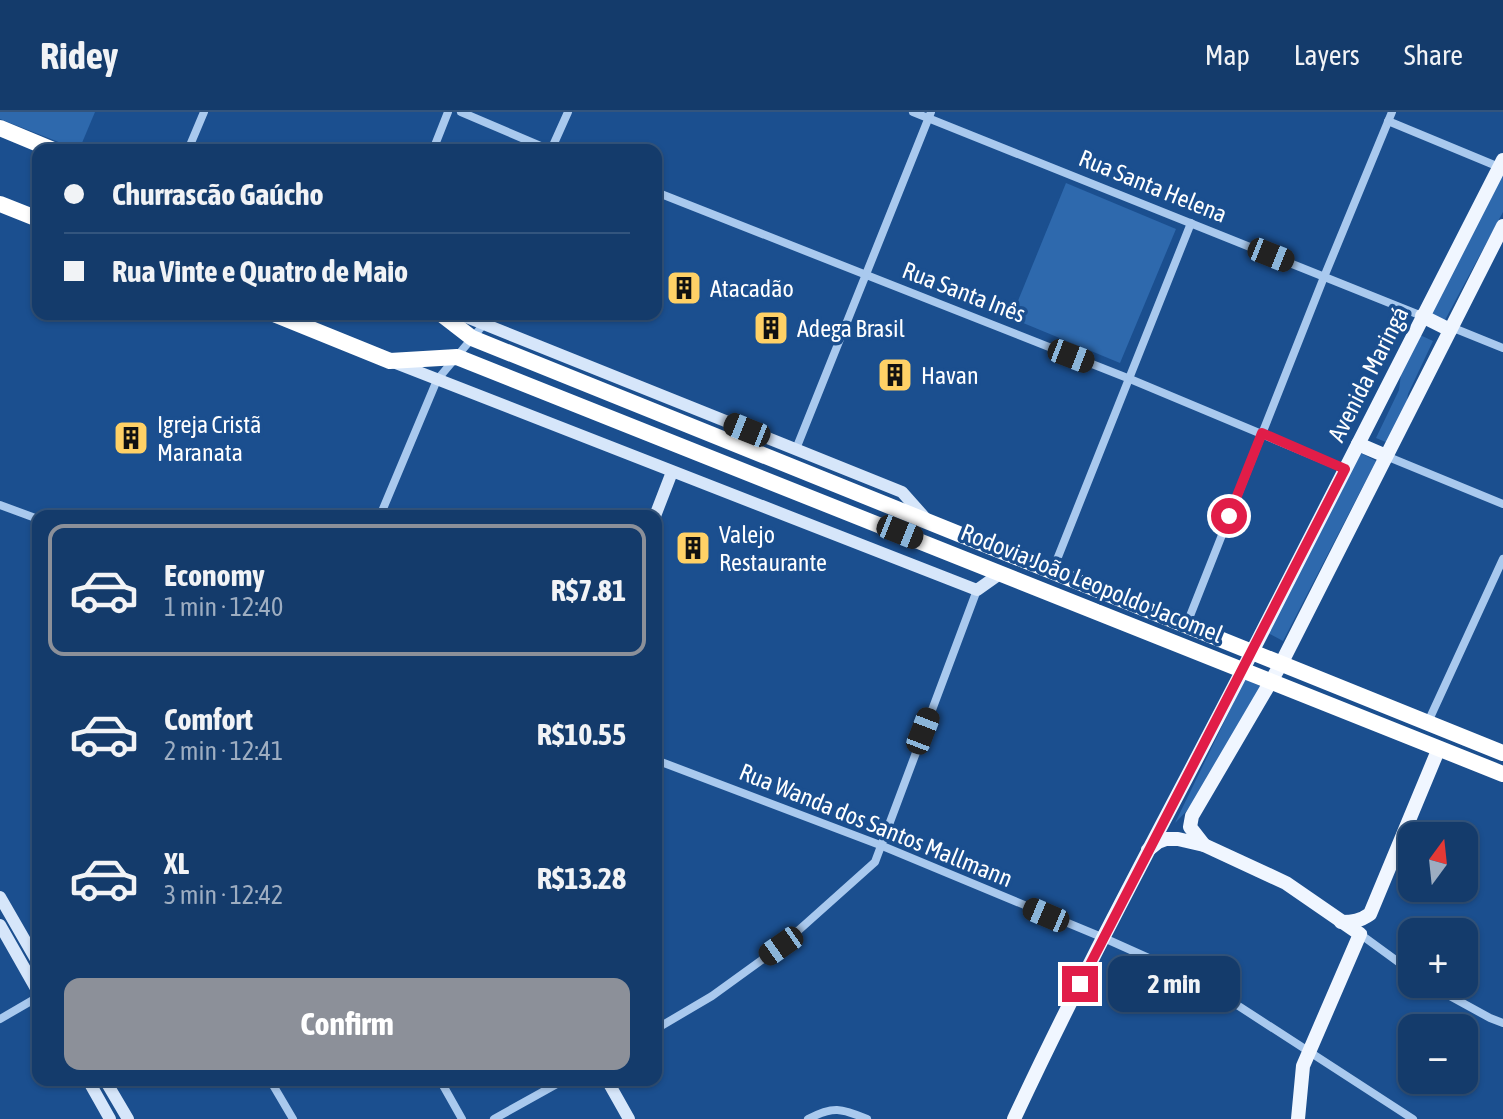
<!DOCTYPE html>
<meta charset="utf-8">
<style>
:root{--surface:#143b6b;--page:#214673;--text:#f1f3f6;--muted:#9dadc1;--line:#33557e;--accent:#8c9099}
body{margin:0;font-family:"Asap Condensed",sans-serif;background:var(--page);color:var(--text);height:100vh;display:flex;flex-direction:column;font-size:30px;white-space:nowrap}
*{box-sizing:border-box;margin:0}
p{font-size:26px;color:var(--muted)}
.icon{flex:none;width:44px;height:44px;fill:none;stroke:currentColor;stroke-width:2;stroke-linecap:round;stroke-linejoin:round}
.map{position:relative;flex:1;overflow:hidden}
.drawer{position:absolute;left:32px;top:398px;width:630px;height:576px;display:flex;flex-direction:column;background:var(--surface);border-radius:16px;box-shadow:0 2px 6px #0004,0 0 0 2px var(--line)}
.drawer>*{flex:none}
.hud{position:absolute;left:32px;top:32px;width:630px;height:176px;border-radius:16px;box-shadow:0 2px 6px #0004,0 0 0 2px var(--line);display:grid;align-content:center;height:176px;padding:0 32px;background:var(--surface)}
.needle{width:52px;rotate:15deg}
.buttons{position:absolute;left:1398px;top:710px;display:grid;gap:16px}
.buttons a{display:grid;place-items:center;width:80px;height:80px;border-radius:16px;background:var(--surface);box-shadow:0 2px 6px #0004,0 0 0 2px var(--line);font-size:40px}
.end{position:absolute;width:36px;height:36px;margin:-18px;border:10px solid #e11d48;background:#fff;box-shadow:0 0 0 4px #fff}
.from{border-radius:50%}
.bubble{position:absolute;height:56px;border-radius:16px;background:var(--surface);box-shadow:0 2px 6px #0004,0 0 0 2px var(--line);font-size:26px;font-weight:700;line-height:56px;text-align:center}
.car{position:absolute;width:24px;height:48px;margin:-24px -12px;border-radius:10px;box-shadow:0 0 6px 2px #0007;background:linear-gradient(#222 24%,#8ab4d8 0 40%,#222 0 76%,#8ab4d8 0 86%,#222 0)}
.hud b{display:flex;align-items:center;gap:28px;height:76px;font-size:30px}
.hud b+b{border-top:2px solid var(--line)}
.hud i{width:20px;height:20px;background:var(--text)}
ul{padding:14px 0 0;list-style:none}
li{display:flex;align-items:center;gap:24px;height:132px;margin:0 16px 12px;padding:0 16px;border:4px solid transparent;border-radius:16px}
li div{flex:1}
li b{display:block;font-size:30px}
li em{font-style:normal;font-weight:700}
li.on{border-color:var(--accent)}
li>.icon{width:72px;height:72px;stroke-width:1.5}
.cta{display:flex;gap:16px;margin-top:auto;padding:16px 32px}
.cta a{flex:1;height:92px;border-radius:16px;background:var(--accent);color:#fff;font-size:32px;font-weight:700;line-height:92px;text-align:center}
header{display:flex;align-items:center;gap:48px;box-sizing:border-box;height:112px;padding:0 40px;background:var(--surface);border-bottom:2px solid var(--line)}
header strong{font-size:38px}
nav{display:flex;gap:44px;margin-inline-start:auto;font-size:28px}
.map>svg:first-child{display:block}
.green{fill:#2e69ad}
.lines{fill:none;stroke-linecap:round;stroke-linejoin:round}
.street{stroke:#a9c9ee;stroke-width:8}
.secondary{stroke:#d6e6fa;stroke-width:12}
.primary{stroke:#f0f6ff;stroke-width:14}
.highway{stroke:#fff;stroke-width:16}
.route{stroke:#e11d48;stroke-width:10}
.labels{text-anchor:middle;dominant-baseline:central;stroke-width:7;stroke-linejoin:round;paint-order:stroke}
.street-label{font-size:24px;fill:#fff;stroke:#1b4f8f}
.poi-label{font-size:24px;fill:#fff;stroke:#1b4f8f;text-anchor:start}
</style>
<header>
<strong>Ridey</strong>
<nav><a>Map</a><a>Layers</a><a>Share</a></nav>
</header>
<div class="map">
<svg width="1503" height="1007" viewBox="0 0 1503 1007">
<rect width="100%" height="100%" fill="#1b4f8f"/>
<!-- green -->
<g class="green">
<polygon points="0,0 95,0 79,38 0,7"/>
<polygon points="1503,58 1503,100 1445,208 1429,202"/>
<polygon points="1066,71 1176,117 1120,251 1011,206"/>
<polygon points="1420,223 1433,229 1408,282 1406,295 1388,331 1376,326 1399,278 1401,262"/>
<polygon points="1361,341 1376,349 1283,529 1268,521"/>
<polygon points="1245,567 1262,575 1200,685 1175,711"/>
</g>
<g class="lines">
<!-- street -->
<g class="street">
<polyline points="461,0 550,38"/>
<polyline points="913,0 1422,204"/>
<polyline points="1388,9 1499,55"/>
<polyline points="188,38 204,0"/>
<polyline points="433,38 448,0"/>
<polyline points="551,38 568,0"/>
<polyline points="656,80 1130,267 1345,357"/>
<polyline points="1451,215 1503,236"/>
<polyline points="796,337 931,0"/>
<polyline points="1386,344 1503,392"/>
<polyline points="0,393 38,407"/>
<polyline points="380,404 437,268 484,212 488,202"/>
<polyline points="1052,460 1191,111"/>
<polyline points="1186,514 1324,165 1392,0"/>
<polyline points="1428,610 1503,447"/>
<polyline points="656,648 880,733 1104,826 1200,869 1413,1007"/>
<polyline points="1360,822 1412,860"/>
<polyline points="1428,872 1490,906 1503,911"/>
<polyline points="0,907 38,885"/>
<polyline points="656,917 712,884 781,834 875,750 977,478"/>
<polyline points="270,968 293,1007"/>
<polyline points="440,968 462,1007"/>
<polyline points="494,1007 564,968"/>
<path d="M 808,1007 C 833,994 841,996 867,1007"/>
</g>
<!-- secondary -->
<g class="secondary">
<polyline points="459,202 902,380 926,407"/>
<polyline points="393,250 977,478 1001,461"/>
<polyline points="655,404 672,360"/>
<polyline points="0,785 38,851"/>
<polyline points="0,813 38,880"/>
<polyline points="88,968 110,1007"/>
<polyline points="105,968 128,1007"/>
<polyline points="607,968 629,1007"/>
</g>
<!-- primary -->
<g class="primary">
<polyline points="1422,204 1450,218"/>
<polyline points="1358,332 1386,344"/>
<polyline points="1204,733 1190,715 1192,704 1281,552 1503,114"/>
<polyline points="1148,738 1158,730 1166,727 1178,727 1204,733 1286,771 1360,822 1303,954 1298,1007"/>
<path d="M 1341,810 C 1353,810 1360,809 1370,802 L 1439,636"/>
<path d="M 1014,1007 C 1088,848 1173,694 1253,538 C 1337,375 1419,211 1503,48"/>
</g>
<!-- highway -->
<g class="highway">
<polyline points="0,16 53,38"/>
<polyline points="0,92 38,107"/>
<polyline points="274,202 390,249 457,245 1503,662"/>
<polyline points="441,202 472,226 1503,641"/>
</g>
</g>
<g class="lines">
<!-- route -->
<path class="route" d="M 1080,872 C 1169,700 1257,529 1345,357 L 1262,321 L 1229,404"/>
</g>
<!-- icons -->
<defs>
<symbol id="building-square" viewBox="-11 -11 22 22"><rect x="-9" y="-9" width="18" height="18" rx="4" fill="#ffd166" stroke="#1b4f8f"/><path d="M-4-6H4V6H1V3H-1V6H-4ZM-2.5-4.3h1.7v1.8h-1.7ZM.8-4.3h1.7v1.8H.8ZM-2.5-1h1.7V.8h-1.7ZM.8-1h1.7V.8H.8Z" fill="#111"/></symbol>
</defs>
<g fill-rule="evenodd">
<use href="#building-square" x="664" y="156" width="40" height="40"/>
<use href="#building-square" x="751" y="196" width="40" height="40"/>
<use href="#building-square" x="875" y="243" width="40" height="40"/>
<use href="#building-square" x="111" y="306" width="40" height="40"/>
<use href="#building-square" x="673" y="416" width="40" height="40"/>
</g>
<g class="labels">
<!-- street labels -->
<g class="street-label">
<text transform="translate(1153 74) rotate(22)">Rua Santa Helena</text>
<text transform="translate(964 180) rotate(21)">Rua Santa Inês</text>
<text transform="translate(1368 262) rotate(-63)">Avenida Maringá</text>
<text transform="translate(1092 471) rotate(22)">Rodovia João Leopoldo Jacomel</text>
<text transform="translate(876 713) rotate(22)">Rua Wanda dos Santos Mallmann</text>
</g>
<!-- poi labels -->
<g class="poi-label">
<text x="710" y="176">Atacadão</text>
<text x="797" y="216">Adega Brasil</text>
<text x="921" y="263">Havan</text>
<text x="157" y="312">Igreja Cristã<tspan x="157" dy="28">Maranata</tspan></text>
<text x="719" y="422">Valejo<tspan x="719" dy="28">Restaurante</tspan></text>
</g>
</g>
</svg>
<div class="buttons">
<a><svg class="needle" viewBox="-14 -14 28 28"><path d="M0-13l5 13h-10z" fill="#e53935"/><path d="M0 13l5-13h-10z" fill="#9dadc1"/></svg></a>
<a>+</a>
<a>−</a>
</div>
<i class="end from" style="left:1229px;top:404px"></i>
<i class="end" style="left:1080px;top:872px"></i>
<div class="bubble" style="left:1108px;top:844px;width:132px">2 min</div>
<i class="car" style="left:1271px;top:143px;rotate:112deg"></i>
<i class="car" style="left:1071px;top:244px;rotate:111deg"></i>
<i class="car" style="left:747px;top:318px;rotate:292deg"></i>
<i class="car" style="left:900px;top:420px;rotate:112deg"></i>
<i class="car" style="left:923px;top:619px;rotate:21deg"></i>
<i class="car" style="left:1046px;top:803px;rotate:293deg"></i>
<i class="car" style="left:781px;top:834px;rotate:235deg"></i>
<div class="hud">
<b><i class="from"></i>Churrascão Gaúcho</b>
<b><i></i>Rua Vinte e Quatro de Maio</b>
</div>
<section class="drawer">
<ul>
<li class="on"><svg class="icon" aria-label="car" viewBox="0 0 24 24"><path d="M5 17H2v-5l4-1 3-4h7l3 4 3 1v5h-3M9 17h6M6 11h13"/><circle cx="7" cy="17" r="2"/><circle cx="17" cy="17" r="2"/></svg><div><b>Economy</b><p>1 min · 12:40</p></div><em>R$7.81</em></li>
<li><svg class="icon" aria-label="car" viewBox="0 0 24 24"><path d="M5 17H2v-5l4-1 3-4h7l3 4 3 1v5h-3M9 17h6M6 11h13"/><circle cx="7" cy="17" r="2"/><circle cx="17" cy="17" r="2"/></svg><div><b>Comfort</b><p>2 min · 12:41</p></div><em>R$10.55</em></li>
<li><svg class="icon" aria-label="car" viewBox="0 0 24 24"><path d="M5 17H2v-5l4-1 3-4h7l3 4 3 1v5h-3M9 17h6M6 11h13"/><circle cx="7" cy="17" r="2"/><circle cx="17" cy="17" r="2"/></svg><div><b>XL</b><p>3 min · 12:42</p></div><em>R$13.28</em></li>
</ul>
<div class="cta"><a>Confirm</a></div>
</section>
</div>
